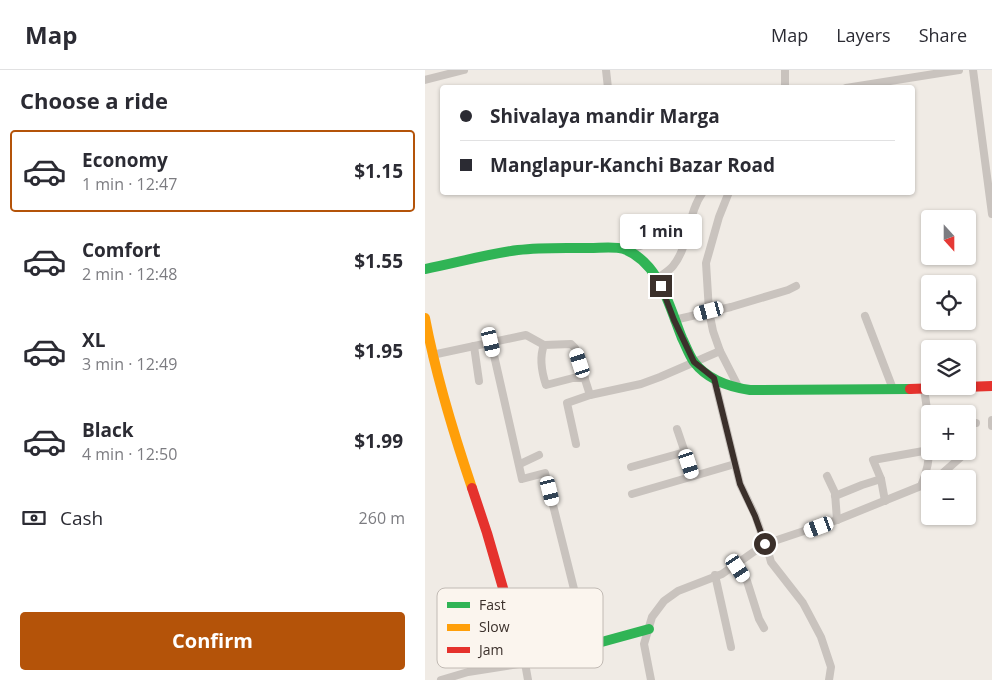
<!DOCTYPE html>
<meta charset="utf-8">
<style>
:root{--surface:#fff;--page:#f7f7f7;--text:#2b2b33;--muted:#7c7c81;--line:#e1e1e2;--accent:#b45309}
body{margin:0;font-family:"Open Sans",sans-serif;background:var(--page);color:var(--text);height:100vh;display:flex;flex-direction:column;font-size:19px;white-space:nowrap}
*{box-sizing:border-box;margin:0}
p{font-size:16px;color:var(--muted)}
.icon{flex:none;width:28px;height:28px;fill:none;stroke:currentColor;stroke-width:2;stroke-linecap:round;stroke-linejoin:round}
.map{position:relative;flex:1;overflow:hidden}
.panel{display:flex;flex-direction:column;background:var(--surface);width:425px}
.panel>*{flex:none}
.hud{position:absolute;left:15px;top:15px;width:475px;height:110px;border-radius:5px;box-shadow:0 1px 4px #0004;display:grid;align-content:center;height:110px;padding:0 20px;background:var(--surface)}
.needle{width:32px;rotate:159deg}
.tools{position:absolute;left:496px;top:140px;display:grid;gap:10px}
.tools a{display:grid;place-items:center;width:55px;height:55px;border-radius:5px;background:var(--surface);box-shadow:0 1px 4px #0004;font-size:25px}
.end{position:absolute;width:22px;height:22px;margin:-11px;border:6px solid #3b302b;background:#fff;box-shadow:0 0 0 2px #fff}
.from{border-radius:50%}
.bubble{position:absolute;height:35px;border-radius:5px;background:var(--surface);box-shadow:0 1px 4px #0004;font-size:16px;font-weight:700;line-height:35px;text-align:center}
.car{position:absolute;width:15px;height:30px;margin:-15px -8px;border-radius:6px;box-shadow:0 0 4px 1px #0007;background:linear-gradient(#fff 24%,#345 0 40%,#fff 0 76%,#345 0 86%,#fff 0)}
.hud b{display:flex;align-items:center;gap:18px;height:48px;font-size:19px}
.hud b+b{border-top:1px solid var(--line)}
.hud i{width:12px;height:12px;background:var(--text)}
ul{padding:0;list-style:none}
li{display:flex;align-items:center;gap:15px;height:82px;margin:0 10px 8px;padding:0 10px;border:2px solid transparent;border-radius:5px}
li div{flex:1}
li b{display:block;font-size:19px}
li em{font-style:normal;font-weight:700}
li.current{border-color:var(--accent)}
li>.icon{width:45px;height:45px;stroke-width:1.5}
h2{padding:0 20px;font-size:22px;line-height:60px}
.pay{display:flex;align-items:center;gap:12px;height:55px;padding:0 20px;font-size:19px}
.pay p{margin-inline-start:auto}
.action{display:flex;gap:10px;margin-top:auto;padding:10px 20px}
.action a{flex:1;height:58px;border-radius:5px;background:var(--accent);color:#fff;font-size:20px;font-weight:700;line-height:58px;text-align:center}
header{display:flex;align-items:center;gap:30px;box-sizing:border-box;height:70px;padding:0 25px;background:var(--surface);border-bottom:1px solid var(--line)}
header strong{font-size:24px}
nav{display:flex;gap:28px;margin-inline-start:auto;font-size:18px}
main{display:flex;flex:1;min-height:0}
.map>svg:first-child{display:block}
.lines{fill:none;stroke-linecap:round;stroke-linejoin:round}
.street{stroke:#c9c3be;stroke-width:8}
.fast{stroke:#30b455;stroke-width:10}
.slow{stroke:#ff9f0a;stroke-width:10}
.jam{stroke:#e5322d;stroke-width:10}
.route{stroke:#3b302b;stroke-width:6}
.key{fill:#fbf5ee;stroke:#c1bab4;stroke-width:1}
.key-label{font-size:14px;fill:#3b302b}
</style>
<header>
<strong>Map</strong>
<nav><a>Map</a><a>Layers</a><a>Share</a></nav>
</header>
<main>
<section class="panel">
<h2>Choose a ride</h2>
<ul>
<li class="current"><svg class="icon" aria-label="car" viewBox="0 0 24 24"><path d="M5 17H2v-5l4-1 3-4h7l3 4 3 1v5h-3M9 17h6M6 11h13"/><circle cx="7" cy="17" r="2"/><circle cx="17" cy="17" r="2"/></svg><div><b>Economy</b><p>1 min · 12:47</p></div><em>$1.15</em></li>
<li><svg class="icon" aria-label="car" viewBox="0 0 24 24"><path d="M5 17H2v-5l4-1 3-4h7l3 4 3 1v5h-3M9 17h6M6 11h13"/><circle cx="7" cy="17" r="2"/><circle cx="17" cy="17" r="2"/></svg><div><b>Comfort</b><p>2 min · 12:48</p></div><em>$1.55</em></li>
<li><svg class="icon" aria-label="car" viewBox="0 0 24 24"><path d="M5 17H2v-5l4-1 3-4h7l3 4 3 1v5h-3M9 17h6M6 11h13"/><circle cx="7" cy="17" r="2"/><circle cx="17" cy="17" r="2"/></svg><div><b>XL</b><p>3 min · 12:49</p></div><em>$1.95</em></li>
<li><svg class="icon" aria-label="car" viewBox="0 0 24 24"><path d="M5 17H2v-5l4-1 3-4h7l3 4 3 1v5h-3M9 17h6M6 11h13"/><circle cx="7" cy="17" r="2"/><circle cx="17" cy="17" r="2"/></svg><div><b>Black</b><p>4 min · 12:50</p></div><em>$1.99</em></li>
</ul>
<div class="pay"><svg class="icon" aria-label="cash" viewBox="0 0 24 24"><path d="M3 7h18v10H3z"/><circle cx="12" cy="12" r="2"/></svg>Cash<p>260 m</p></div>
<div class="action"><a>Confirm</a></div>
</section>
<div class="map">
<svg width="567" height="610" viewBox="0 0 567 610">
<rect width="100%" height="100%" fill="#f0ebe5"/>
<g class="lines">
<!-- street -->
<g class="street">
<polyline points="181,0 183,18"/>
<polyline points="360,0 360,18"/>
<polyline points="548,0 567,144"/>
<polyline points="0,10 39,0"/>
<polyline points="421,18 534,0"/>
<polyline points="304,122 294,147 281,193 284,241 288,261 295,281 314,318"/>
<polyline points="204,180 264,158"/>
<path d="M 233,208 C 238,204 244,201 248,196 C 265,175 262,144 278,122"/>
<polyline points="440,246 468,319"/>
<polyline points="249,250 306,237 363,220 371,216"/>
<polyline points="66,272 97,409 120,403 163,575"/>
<polyline points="49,276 54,311"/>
<polyline points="7,285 101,265 119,275"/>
<path d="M 160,308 L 148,308 L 121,315 C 117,303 114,288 119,275 L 146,274 L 150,278 L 165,325"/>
<polyline points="289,308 315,414 330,445 340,474"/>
<polyline points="567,350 567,356"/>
<polyline points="542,352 551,353"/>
<polyline points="252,359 268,406"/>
<polyline points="151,374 142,333 165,325 216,314 235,307 295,281"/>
<polyline points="95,394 114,385"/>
<polyline points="206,397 260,382"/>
<polyline points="402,406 410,423 412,450"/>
<polyline points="511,409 545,379"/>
<polyline points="207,424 310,394"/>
<polyline points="410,426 437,415 456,409"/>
<polyline points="460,431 456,409 448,390 504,380"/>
<polyline points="341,474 346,492 378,533 396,567 406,597 404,610"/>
<polyline points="312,493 322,511 334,549 339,558"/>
<polyline points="290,505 306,577"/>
<polyline points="16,610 43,602 100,593 103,610"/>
<path d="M 226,610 L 219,574 L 227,547 L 239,531 L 253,521 L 297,504 L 340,474 L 412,450 L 496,416 C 510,386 504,351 499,319"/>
</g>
<!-- fast -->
<g class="fast">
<path d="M 0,199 C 31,193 62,184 93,180 C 117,177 141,178 165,178 C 175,178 189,176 199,179 C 235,193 244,236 257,268 C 261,276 264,285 269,292 C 282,309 304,317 325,320 L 485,319"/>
<polyline points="98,587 100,593 224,559"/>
</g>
<!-- slow -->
<path class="slow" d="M 0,248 C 11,306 28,362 47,418"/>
<!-- jam -->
<g class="jam">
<polyline points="485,319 567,316"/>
<polyline points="47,418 62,463 98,587"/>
</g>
</g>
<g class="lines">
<!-- route -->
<polyline class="route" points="236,216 249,250 269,292 289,308 315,414 330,446 340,474"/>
</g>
<!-- legend -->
<rect x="12" y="518" width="166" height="80" rx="8" class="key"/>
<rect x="22" y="532" width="23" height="6" fill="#30b455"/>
<rect x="22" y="554" width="23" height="7" fill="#ff9f0a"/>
<rect x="22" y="577" width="23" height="6" fill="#e5322d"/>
<g class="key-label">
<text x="54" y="540">Fast</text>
<text x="54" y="562">Slow</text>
<text x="54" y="585">Jam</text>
</g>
</svg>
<div class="tools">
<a><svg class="needle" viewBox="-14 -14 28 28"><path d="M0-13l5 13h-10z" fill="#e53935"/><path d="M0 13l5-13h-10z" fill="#7c7c81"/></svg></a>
<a><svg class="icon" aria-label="locate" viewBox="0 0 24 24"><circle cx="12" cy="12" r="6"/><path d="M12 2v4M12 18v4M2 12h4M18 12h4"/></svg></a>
<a><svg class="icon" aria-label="layers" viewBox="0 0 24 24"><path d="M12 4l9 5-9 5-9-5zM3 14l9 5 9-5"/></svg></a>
<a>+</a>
<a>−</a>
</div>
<i class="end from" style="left:340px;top:474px"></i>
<i class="end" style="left:236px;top:216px"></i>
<div class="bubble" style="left:195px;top:144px;width:82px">1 min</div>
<i class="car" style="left:284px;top:241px;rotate:255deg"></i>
<i class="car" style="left:66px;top:272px;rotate:167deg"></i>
<i class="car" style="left:155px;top:293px;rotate:342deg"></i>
<i class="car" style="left:264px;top:394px;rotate:162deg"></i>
<i class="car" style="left:125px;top:421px;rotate:166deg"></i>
<i class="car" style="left:394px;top:457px;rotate:250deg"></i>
<i class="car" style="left:313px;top:498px;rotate:146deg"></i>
<div class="hud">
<b><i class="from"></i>Shivalaya mandir Marga</b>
<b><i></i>Manglapur-Kanchi Bazar Road</b>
</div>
</div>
</main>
